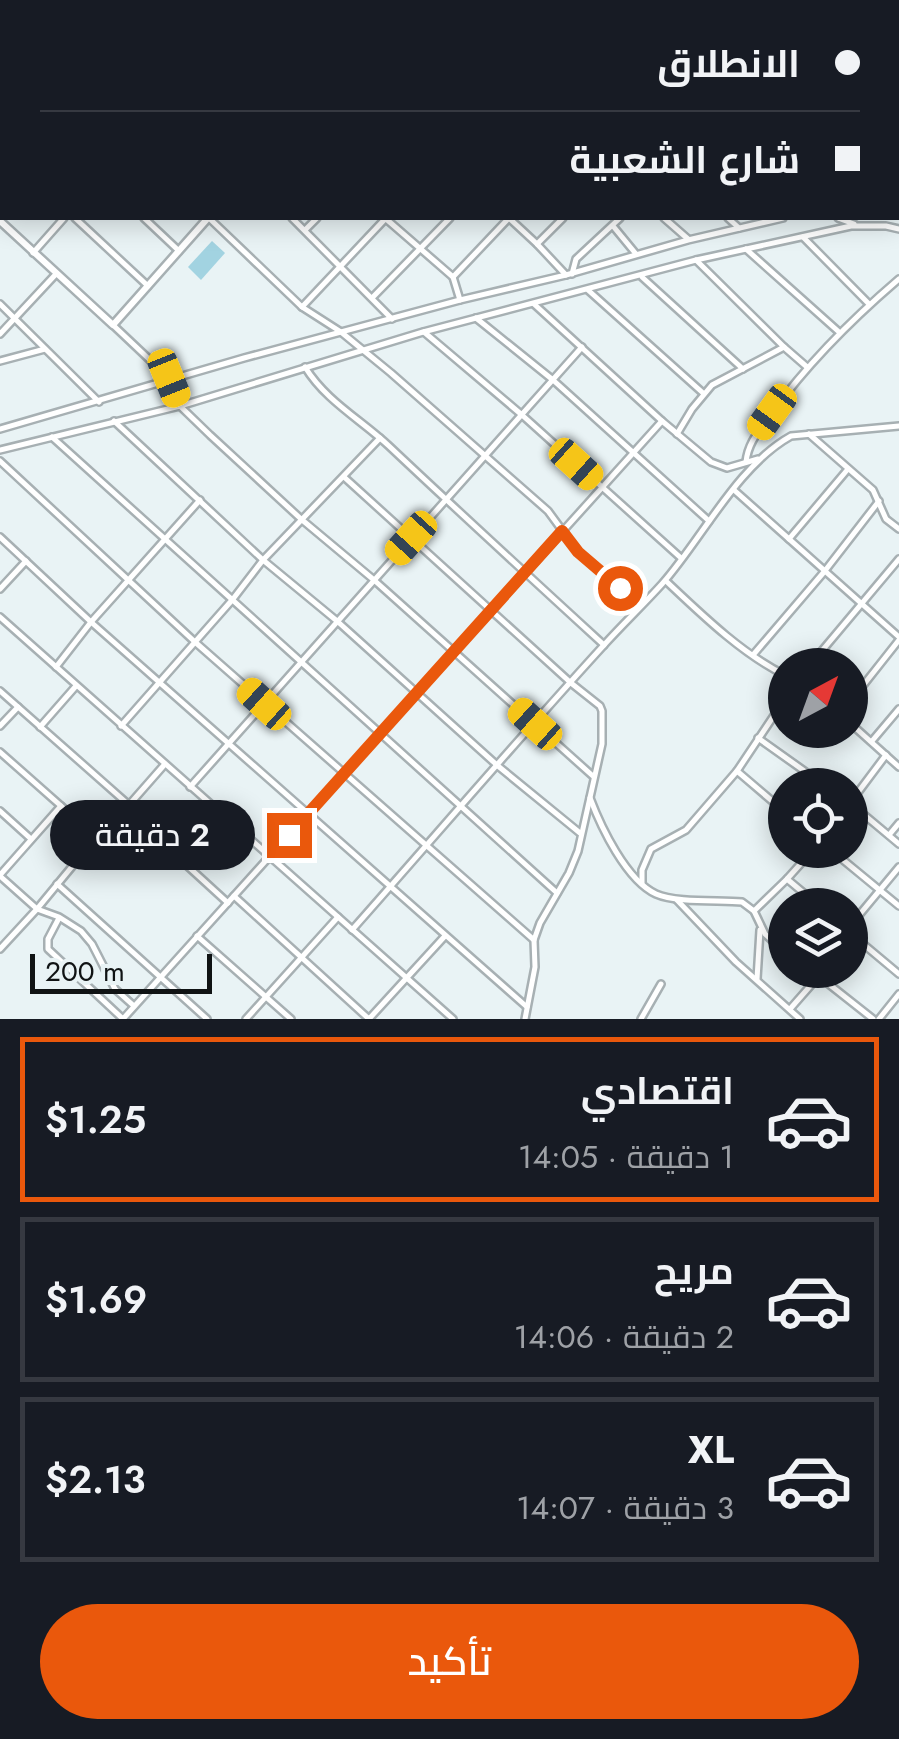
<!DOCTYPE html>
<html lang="ar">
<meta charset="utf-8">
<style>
:root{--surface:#171b24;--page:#242831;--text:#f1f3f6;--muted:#9ea1a6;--line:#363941;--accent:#ea580c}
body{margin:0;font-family:Jost,Cairo,sans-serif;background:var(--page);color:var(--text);direction:rtl;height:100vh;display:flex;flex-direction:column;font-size:38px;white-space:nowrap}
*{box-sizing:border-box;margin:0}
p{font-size:32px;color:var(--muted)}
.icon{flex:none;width:55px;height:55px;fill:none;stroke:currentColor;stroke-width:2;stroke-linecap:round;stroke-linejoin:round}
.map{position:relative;height:1019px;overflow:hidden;direction:ltr}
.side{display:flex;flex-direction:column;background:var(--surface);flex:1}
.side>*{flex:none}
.top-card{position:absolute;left:0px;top:0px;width:900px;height:220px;box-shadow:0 5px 25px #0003;direction:rtl;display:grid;align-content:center;height:220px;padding:0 40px;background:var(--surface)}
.needle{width:65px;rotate:41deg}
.fabs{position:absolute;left:768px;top:648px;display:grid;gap:20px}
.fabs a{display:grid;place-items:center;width:100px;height:100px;border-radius:50%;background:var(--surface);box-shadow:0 5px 25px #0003;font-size:50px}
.scale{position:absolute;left:30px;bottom:25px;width:182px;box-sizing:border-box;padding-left:10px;border:5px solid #101314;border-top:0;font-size:28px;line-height:35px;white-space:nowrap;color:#101314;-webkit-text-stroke:8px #e9f3f5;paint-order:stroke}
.end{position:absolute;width:45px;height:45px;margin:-22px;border:12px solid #ea580c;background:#fff;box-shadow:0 0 0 5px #fff}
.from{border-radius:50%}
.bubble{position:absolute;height:70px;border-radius:35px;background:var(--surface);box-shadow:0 5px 25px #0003;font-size:32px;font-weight:600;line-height:70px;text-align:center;direction:rtl}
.car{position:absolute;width:30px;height:60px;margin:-30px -15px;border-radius:12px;box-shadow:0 0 8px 2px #0007;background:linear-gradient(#f5c518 24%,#345 0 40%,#f5c518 0 76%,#345 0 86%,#f5c518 0)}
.top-card b{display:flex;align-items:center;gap:35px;height:95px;font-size:38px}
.top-card b+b{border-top:2px solid var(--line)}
.top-card i{width:25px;height:25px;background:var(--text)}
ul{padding:18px 0 0;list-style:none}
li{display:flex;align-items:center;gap:30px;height:165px;margin:0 20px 15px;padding:0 20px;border:5px solid var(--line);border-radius:0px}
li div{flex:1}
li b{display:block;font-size:38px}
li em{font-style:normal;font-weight:600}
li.current{border-color:var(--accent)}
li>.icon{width:90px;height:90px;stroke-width:1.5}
.button{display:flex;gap:20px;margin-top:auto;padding:20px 40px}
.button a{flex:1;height:115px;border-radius:60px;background:var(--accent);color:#fff;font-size:40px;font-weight:600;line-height:115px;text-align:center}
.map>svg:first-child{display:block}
.green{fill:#a2d3e1}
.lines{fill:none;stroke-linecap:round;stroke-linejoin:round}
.minor-casing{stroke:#a7b0b3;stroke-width:10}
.tertiary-casing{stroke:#a7b0b3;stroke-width:11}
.minor{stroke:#fff;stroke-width:5}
.tertiary{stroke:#fff;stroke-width:6}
.route{stroke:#ea580c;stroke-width:12}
</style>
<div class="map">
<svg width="899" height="1019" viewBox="0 0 899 1019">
<rect width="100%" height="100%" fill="#e9f3f5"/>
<!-- green -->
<polygon class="green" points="212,241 225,253 201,280 188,267"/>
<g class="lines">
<defs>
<g id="minor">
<polyline points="72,0 74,2"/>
<polyline points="145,0 148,2"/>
<polyline points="208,0 211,2"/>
<polyline points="277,0 279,2"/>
<polyline points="426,0 428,2"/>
<polyline points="571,0 574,2"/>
<polyline points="643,0 646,2"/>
<polyline points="705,0 708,2"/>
<polyline points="770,0 773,2"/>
<polyline points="61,2 63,0"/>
<polyline points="135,2 137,0"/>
<polyline points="266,2 268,0"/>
<polyline points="341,2 343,0"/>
<polyline points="480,2 482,0"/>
<polyline points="622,2 624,0"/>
<polyline points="760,2 762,0"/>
<polyline points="824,2 827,0"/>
<polyline points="0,8 2,10"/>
<polyline points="898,24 899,24"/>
<polyline points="0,68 2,65"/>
<polyline points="898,79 899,78"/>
<polyline points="0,80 2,83"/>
<polyline points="898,130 899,129"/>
<polyline points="0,137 2,134"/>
<polyline points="0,148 2,150"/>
<polyline points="898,182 899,181"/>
<polyline points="75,218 148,286"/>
<polyline points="144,218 179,251"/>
<polyline points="209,218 302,307 341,332 391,373 548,511 578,552 641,605"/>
<polyline points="292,218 392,319"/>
<polyline points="385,218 453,277 460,300"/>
<polyline points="509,218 537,244 566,275"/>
<polyline points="664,218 688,239"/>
<polyline points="728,218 739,228"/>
<polyline points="838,218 854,224"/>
<polyline points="613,226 636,254"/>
<polyline points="305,230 317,218"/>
<polyline points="803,237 869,304"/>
<polyline points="537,244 563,218"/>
<polyline points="746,249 839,332"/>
<polyline points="33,253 64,218"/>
<polyline points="572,274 576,259 620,218"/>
<polyline points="453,277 509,218"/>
<polyline points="642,277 743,369"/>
<polyline points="588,290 703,393"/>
<polyline points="372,298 450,218"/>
<polyline points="0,304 99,402"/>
<polyline points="534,304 662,421 711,462 727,468 758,459"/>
<polyline points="302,307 386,218"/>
<polyline points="476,318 553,380 709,521"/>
<polyline points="114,326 169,378 180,406 210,435 301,519 374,580 594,777"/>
<polyline points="424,332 522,415 681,558"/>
<polyline points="0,334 56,274"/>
<polyline points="784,347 807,367"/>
<polyline points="0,361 45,349"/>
<path d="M 305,367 C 326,401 360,419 389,446 C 460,513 532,579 604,645"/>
<polyline points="114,421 263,560 337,621 498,766 580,833"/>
<polyline points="0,429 244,358 460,300 566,275 688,240 783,218"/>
<polyline points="677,434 692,409 712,385 784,347 696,260"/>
<polyline points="809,434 873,490 886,519 899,529"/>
<polyline points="52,437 557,893"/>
<polyline points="0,450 180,406 423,332 696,260 851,226 886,226 899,229"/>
<polyline points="0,461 195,642 534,940"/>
<path d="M 746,462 C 748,442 760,430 771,414 C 808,363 851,320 899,279"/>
<polyline points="344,477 571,683 600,706 602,711 602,744 578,851 569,873 540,923 534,940 535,967 525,1019"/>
<polyline points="734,490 899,637"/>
<polyline points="0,537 91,622 527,1007"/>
<polyline points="789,539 848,469"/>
<path d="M 666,581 C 701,614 742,654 785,675"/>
<polyline points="0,589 26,561"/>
<polyline points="0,617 453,1019"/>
<polyline points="753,655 824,572 879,501"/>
<polyline points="810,665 899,559"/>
<polyline points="56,667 91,622 200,500"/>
<polyline points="0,691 129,805"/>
<polyline points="850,702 899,640"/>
<polyline points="850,723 899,767"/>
<polyline points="0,726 18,707"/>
<polyline points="121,726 233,599 263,560 380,438"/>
<polyline points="40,727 76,686"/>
<polyline points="758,738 824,785"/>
<polyline points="872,741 899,709"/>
<polyline points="0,752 95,836"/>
<polyline points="737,771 785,699"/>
<polyline points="190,787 582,347"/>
<path d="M 590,798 C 601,827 626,880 656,894 C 676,903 719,900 742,902 L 754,911 L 765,934 L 785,952"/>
<polyline points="850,803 899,844"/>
<polyline points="850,803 886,755"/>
<polyline points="123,807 228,903"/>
<polyline points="0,811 31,839"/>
<polyline points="889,835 899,823"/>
<polyline points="831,850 899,906"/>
<polyline points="0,875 61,806"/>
<polyline points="0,876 37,909 59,917 81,931 92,944 115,989 134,1006"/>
<polyline points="787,879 818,905"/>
<polyline points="642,883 642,870 651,849 686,830 737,771 785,812"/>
<polyline points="57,884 207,1019"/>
<polyline points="234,896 369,1019 445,936"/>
<polyline points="677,900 736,962 800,1019"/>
<polyline points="754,911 787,879 813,850"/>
<polyline points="59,918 48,939 48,949 123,1019"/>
<polyline points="850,926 899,867"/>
<path d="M 352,930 C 436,835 519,738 604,645 C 623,624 643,605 662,584 C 702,539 737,466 791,436 L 899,426"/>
<polyline points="850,933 899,974"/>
<polyline points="197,936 291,1019"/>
<polyline points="0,949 37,909 122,806 129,805 165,764"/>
<polyline points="811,970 873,1019"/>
<polyline points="757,979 760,930"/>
<polyline points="790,1009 819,976"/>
<polyline points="123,1019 662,421"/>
<polyline points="246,1019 338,917"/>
<polyline points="641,1019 661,984"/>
<polyline points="879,1019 899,994"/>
</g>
<g id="tertiary">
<polyline points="411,2 413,0"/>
<polyline points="0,221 113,325 208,218"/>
</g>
</defs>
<!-- minor casing -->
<use href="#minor" class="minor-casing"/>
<!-- tertiary casing -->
<use href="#tertiary" class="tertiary-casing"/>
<!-- minor -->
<use href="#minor" class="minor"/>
<!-- tertiary -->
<use href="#tertiary" class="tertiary"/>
</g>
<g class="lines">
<!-- route -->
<polyline class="route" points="289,835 562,531 578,552 620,588"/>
</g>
</svg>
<div class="fabs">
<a><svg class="needle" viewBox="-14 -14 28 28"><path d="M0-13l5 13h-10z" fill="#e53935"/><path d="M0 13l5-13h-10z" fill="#9ea1a6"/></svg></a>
<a><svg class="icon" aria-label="locate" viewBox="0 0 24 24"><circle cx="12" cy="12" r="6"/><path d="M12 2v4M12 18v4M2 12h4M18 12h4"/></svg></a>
<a><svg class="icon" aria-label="layers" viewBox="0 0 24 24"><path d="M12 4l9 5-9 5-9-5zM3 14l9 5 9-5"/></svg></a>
</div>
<div class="scale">200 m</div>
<i class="end from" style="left:620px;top:588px"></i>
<i class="end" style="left:289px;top:835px"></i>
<div class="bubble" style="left:50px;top:800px;width:205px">2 دقيقة</div>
<i class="car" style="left:169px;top:378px;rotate:158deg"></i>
<i class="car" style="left:772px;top:412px;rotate:216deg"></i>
<i class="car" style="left:576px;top:464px;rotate:132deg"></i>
<i class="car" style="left:411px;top:538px;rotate:222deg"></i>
<i class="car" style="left:264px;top:704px;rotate:312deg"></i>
<i class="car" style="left:535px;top:724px;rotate:312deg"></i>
<div class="top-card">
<b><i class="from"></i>الانطلاق</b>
<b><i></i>شارع الشعبية</b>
</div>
</div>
<section class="side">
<ul>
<li class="current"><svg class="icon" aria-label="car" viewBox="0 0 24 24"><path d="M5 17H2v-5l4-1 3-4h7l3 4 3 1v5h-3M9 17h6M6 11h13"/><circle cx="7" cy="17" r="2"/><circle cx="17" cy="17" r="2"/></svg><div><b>اقتصادي</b><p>1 دقيقة · 14:05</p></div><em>$1.25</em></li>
<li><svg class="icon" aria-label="car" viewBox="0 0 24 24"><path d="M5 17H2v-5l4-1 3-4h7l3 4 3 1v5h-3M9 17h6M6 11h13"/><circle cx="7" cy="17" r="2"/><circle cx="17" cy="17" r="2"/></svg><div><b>مريح</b><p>2 دقيقة · 14:06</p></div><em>$1.69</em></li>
<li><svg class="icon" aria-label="car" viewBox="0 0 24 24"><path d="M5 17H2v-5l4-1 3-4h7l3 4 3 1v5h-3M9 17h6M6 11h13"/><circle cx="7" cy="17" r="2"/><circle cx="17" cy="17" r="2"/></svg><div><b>XL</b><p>3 دقيقة · 14:07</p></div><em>$2.13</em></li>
</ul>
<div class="button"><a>تأكيد</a></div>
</section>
